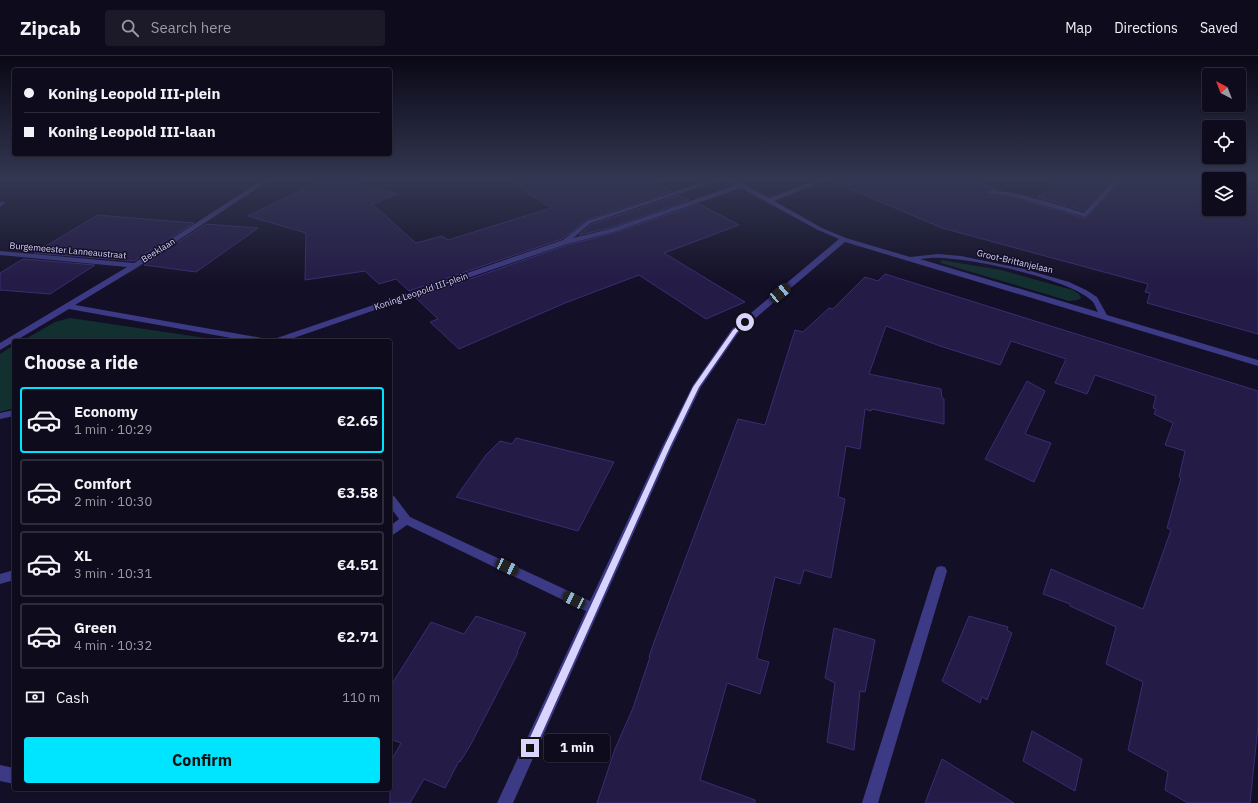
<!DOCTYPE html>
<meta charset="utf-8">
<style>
:root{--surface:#0e0b1c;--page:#1c1929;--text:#f1f3f6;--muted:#9b9ba3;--line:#2e2b3b;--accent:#00e5ff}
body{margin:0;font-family:"IBM Plex Sans",sans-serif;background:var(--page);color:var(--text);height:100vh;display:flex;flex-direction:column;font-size:15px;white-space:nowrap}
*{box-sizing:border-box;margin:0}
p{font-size:13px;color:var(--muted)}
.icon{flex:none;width:22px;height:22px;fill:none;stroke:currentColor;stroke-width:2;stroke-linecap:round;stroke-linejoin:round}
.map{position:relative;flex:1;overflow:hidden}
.side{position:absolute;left:12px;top:283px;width:380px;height:452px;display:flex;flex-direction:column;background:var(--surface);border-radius:4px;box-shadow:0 1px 3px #0004,0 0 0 1px var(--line)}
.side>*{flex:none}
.hud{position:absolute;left:12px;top:12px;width:380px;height:88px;border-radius:4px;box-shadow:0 1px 3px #0004,0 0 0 1px var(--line);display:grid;align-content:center;height:88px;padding:0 12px;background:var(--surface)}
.needle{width:26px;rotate:318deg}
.fabs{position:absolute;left:1202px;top:12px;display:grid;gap:8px}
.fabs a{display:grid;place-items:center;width:44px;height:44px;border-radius:4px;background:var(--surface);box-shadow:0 1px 3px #0004,0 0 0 1px var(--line);font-size:20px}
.end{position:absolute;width:18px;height:18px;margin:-9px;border:5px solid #d9d4ff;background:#111;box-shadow:0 0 0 2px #111}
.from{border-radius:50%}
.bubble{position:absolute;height:28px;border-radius:4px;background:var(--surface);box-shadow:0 1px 3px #0004,0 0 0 1px var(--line);font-size:13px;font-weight:700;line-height:28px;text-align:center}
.car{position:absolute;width:12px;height:24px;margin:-12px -6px;border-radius:5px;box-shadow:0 0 3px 1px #0007;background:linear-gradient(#222 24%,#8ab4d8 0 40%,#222 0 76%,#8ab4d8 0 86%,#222 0)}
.hud b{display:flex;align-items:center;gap:14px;height:38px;font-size:15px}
.hud b+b{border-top:1px solid var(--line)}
.hud i{width:10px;height:10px;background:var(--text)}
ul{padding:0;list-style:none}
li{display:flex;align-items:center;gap:12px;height:66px;margin:0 8px 6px;padding:0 4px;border:2px solid var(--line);border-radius:4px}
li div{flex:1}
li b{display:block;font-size:15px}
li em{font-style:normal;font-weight:700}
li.selected{border-color:var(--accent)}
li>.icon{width:36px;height:36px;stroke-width:1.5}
h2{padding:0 12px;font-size:18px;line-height:48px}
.pay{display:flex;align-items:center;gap:10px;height:44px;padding:0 12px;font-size:15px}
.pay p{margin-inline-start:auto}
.primary-button{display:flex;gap:8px;margin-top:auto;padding:8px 12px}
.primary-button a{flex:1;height:46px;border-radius:4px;background:var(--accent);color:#111;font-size:16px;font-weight:700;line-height:46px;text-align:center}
header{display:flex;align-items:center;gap:24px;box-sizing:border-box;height:56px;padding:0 20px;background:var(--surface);border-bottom:1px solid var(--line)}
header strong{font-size:19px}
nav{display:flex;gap:22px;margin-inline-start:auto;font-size:14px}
.search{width:280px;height:36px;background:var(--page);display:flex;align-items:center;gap:10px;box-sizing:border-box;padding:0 14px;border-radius:4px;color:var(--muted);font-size:15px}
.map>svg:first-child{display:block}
.green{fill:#12302f}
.building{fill:#241b47;stroke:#3b2d73}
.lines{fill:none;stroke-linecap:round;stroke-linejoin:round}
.minor{fill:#3d3a85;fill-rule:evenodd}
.route{fill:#d9d4ff}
.labels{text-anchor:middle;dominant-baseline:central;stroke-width:3;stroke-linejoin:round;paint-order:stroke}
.far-street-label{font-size:9px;fill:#d9d4ff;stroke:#130f26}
</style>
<header>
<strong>Zipcab</strong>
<div class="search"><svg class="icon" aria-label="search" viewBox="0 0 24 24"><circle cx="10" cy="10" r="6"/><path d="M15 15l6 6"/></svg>Search here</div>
<nav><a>Map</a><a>Directions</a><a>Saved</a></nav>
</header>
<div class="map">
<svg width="1258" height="747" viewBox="0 0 1258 747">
<rect width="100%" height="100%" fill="#130f26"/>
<!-- green -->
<g class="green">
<polygon points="941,204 1001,214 1073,234 1079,238 1081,242 1078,244 1069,245 941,207"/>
<polygon points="70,262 226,285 22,285 55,266"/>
<polygon points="14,289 14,352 0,356 0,298"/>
</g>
<!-- building -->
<g class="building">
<polygon points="325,123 338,123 397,138 372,148 416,187 442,180 448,184 551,152 506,123 649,123 672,135 587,164 562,183 409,235 396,223 379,228 365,215 305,224 306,177 248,160"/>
<polygon points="968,123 998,134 986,135 990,140 1007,140 1085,162 1088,161 1123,123 1194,123 1209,126 1209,153 1239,153 1239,133 1258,136 1258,278 1147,247 1150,237 1145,236 1148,228 942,172 829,124"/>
<polygon points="1052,123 1113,123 1084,155 1037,141 1051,133"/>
<polygon points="680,139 689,144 610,172 579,179 592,168"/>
<polygon points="699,148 739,169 664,197 745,246 706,263 639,219 565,247 459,293 430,266 438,263 416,242 567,189 614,177"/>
<polygon points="98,159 133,162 194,167 134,205 34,197"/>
<polygon points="206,168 258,172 196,216 144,209"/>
<polygon points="23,203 95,209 50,238 0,234 0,217"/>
<polygon points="885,218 1258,335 1258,670 1250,747 1188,747 1165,734 1168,716 1128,694 1143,626 1106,608 1116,571 1070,550 1070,548 1043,538 1051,513 1143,553 1171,474 1167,472 1181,422 1179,421 1185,395 1165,389 1173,367 1154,358 1156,353 1153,352 1156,340 1095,319 1087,338 1055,327 1066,303 1011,285 1000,309 940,290 886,270 869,318 941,333 942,342 944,343 944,368 872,353 871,355 865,353 860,393 846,390 838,441 845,443 831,522 804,514 800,528 775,521 757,601 758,603 769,606 760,638 727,627 700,724 755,744 755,747 597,747 615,693 633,652 650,601 649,601 654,586 738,363 765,369 795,274 803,276 829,252 833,253 865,221 878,225"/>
<polygon points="1027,325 1045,335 1025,378 1051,387 1034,426 985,403"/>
<polygon points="516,382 614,406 578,475 456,441 486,399 500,385 512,388"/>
<polygon points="476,560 526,577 517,596 518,597 471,688 460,706 459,705 445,732 424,723 410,747 390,747 390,707 401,687 390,683 390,631 431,566 464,578"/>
<polygon points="969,560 1008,571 1007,574 1012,577 987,644 982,641 980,647 942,625"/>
<polygon points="834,572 875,584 865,636 860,635 854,694 827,686 835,627 825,622"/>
<polygon points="1032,675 1082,703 1075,735 1023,705"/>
<polygon points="942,703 1014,747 925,747"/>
</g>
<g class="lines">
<!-- minor -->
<g class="minor">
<polygon points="264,123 271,123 138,211 75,249 262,282 266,285 248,285 69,253 0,294 0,287 127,211 0,199 0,195 134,207"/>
<path d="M 713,123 L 723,123 L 591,167 L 573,182 L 610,173 L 736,129 L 726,123 L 734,123 L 769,142 L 819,123 L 828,123 L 774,145 L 822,172 L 846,182 L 910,201 L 938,198 L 961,200 L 1024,213 L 1069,226 L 1086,234 L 1097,241 L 1107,259 L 1258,304 L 1258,310 L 845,186 L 738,277 L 701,331 L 672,391 L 513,747 L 497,747 L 586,555 L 407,469 L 390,481 L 390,470 L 399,463 L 390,451 L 390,439 L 394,440 L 410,461 L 590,545 L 662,391 L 693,329 L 732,273 L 839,183 L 818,174 L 741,132 L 614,176 L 567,188 L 285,285 L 273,285 L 274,283 L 563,184 L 587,165 ZM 930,202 C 963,200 1069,222 1092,245 C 1095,248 1096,253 1098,256 L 920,203 Z"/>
<path d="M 1115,123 L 1122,123 L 1087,160 L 1085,161 L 1007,139 L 990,138 L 987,136 C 997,129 1068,152 1084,157 Z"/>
<polygon points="0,146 4,146 5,147 0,151"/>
<polygon points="14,354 14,360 0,363 0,357"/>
<polygon points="941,510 945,511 947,515 878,747 862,747 935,515 937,511"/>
<polygon points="14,514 14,524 0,528 0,518"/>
<polygon points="0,709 14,712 14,728 0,725"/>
</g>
</g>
<!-- sky -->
<linearGradient id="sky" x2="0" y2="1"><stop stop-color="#0a0815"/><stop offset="0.54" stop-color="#333752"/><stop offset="1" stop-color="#333752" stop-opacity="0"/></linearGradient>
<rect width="1258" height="228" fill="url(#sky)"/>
<!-- route -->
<polygon class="route" points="745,264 748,266 737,276 699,331 670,391 534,695 530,696 527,695 525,692 527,688 664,391 693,331 733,274"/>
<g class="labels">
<!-- far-street labels -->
<g class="far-street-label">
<text transform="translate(68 194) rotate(5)">Burgemeester Lanneaustraat</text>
<text transform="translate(158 194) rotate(-32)">Beeklaan</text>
<text transform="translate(1015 205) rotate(13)">Groot-Brittanjelaan</text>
<text transform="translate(421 235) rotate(-19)">Koning Leopold III-plein</text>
</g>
</g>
</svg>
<div class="fabs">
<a><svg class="needle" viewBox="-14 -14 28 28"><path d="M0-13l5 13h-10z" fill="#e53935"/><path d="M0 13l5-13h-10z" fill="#9b9ba3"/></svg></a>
<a><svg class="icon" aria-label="locate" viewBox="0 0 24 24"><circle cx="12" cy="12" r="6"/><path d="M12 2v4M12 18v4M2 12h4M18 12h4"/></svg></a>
<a><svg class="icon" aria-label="layers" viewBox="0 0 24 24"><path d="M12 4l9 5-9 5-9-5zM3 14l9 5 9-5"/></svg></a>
</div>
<i class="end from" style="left:745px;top:266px"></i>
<i class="end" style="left:530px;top:692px"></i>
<div class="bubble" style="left:544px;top:678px;width:66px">1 min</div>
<i class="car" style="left:780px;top:237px;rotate:50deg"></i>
<i class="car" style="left:507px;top:511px;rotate:115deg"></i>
<i class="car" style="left:574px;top:544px;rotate:296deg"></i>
<div class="hud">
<b><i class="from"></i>Koning Leopold III-plein</b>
<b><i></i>Koning Leopold III-laan</b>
</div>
<section class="side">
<h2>Choose a ride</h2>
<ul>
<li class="selected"><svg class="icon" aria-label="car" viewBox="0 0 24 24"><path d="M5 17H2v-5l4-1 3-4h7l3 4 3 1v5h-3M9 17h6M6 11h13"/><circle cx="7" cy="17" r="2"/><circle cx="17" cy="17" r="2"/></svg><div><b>Economy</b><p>1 min · 10:29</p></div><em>€2.65</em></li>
<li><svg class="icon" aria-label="car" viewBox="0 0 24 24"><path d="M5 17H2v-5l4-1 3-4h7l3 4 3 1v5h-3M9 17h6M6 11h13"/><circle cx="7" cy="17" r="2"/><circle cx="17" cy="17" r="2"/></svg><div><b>Comfort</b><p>2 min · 10:30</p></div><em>€3.58</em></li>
<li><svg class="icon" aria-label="car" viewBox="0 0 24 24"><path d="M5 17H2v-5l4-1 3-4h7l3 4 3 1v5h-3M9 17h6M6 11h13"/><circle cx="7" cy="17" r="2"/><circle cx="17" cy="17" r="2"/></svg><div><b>XL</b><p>3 min · 10:31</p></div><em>€4.51</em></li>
<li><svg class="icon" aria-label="car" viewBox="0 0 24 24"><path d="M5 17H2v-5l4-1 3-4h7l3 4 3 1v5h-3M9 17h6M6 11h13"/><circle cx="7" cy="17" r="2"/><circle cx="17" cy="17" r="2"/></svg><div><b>Green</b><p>4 min · 10:32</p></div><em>€2.71</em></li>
</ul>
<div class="pay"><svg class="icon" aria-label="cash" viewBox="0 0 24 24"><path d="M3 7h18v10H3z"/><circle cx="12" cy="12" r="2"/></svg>Cash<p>110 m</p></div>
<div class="primary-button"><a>Confirm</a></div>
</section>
</div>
